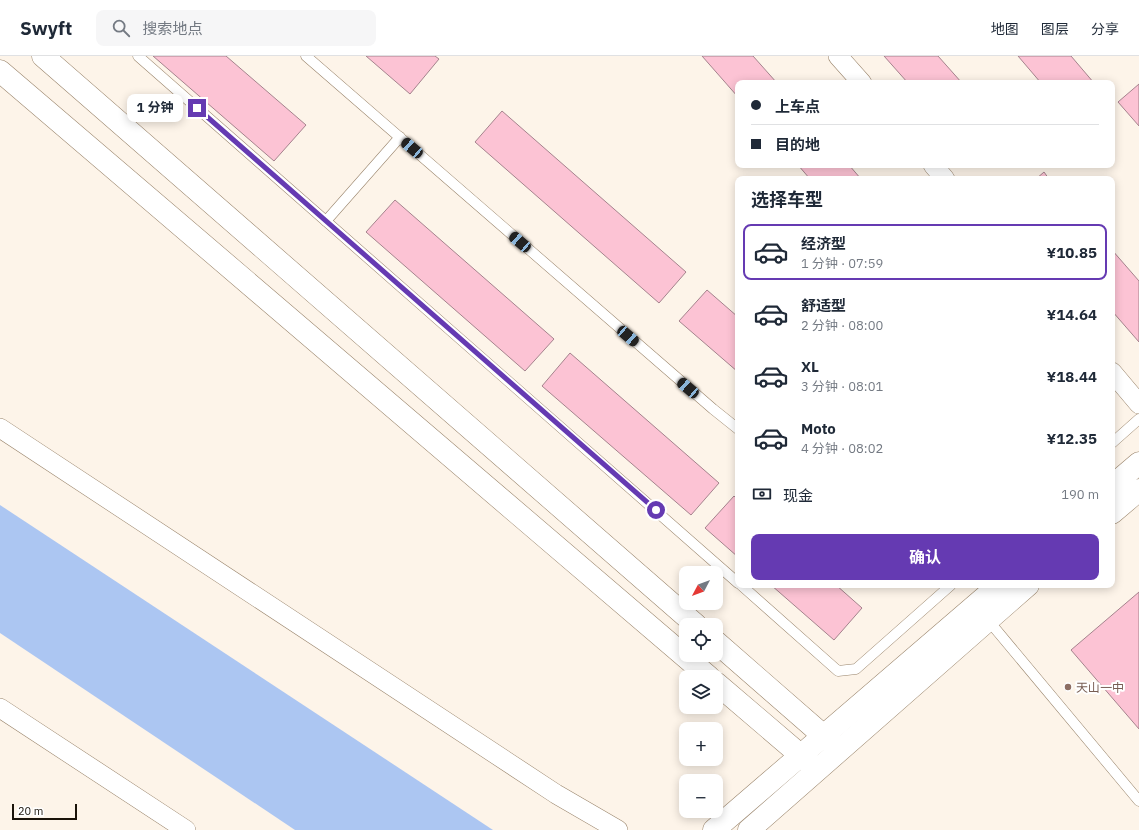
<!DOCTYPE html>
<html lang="zh">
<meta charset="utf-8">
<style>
:root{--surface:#fff;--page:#f6f6f7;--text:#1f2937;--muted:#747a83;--line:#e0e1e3;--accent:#653ab2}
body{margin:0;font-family:"IBM Plex Sans","Noto Sans SC",sans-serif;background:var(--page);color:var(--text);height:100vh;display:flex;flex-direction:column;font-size:15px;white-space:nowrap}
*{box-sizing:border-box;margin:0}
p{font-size:13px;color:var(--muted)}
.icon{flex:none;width:22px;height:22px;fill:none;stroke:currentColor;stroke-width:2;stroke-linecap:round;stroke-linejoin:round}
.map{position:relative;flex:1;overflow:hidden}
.sheet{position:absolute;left:735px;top:120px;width:380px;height:412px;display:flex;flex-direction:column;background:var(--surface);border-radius:8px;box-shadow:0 2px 10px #0003}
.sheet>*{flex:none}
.top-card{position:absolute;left:735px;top:24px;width:380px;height:88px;border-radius:8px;box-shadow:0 2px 10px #0003;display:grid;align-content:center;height:88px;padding:0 16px;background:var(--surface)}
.needle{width:26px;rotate:229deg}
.fabs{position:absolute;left:679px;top:510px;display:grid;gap:8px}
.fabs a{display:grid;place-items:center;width:44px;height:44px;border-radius:8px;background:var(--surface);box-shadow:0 2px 10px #0003;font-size:20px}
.scale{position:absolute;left:12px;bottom:10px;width:65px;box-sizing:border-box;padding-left:4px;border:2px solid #1a1309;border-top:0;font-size:11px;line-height:14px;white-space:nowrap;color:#1a1309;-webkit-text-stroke:3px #fff;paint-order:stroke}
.end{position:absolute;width:18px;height:18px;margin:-9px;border:5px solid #653ab2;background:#fff;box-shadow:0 0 0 2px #fff}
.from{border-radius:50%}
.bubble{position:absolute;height:28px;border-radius:8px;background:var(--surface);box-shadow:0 2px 10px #0003;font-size:13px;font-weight:700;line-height:28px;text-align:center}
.car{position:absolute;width:12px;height:24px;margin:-12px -6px;border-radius:5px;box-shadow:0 0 3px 1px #0007;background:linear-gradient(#222 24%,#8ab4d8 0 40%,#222 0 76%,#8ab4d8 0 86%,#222 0)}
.top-card b{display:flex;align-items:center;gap:14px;height:38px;font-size:15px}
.top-card b+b{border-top:1px solid var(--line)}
.top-card i{width:10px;height:10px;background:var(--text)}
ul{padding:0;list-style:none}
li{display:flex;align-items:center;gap:12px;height:56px;margin:0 8px 6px;padding:0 8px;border:2px solid transparent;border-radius:8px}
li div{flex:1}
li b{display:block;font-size:15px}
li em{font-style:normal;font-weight:700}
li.current{border-color:var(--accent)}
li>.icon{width:36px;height:36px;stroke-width:1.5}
h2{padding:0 16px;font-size:18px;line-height:48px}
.pay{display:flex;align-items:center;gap:10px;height:44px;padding:0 16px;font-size:15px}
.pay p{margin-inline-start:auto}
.cta{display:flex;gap:8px;margin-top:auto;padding:8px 16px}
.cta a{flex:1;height:46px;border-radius:8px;background:var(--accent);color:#fff;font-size:16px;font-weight:700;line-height:46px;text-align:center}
header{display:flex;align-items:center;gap:24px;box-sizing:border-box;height:56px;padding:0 20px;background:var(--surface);border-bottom:1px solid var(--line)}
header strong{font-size:19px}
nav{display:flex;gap:22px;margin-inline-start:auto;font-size:14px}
.search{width:280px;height:36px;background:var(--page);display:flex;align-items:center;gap:10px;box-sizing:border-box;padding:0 14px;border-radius:8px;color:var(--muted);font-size:15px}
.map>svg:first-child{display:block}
.water{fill:#acc6f2}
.building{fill:#fcc3d4;stroke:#a5838d}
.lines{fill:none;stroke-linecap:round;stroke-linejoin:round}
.service-casing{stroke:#99846b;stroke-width:11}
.minor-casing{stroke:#99846b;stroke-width:20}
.secondary-casing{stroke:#99846b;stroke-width:23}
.service{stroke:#fff;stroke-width:10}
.minor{stroke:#fff;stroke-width:19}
.secondary{stroke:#fff;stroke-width:22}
.route{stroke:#653ab2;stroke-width:5}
.education-dot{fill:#8d6e63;stroke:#fff;stroke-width:1.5}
.labels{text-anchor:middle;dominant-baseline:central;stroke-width:4;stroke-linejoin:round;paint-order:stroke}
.education-label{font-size:12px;fill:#785e54;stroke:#fff;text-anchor:start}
</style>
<header>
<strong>Swyft</strong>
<div class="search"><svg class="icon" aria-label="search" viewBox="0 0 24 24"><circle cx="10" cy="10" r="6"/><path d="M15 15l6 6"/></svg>搜索地点</div>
<nav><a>地图</a><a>图层</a><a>分享</a></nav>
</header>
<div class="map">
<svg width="1139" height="774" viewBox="0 0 1139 774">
<rect width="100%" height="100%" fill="#fdf4e9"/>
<!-- water -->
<polygon class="water" points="0,449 493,774 295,774 0,577"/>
<!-- building -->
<g class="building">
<polygon points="153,0 226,0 306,69 274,105"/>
<polygon points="366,0 435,0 439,3 410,38"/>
<polygon points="702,0 753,0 777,27 738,27 738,41"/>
<polygon points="884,0 938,0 962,27 908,27"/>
<polygon points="1018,0 1071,0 1094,27 1041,27"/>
<polygon points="1139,28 1139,70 1118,46"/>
<polygon points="502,55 686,216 659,247 475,86"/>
<polygon points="798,109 849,109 861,123 810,123"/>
<polygon points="1044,116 1049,123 1036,123"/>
<polygon points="395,144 554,283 525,315 366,176"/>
<polygon points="1112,194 1139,225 1139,286 1112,255"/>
<polygon points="707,234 738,261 738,316 679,265"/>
<polygon points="570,297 719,427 691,459 542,330"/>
<polygon points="734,440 738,444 738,501 705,472"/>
<polygon points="771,529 836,529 862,552 834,584"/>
<polygon points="1139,536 1139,673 1071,594"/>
</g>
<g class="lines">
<defs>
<g id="service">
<polyline points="138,0 738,527"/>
<polyline points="306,0 713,353 738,373"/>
<polyline points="326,165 400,81"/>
<polyline points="1112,387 1139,363"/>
<polyline points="741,529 838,615 856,613 951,529"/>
<polyline points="988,564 1139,745"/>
</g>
<g id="minor">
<polyline points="838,0 862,27"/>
<polyline points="933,109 945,123"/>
<polyline points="1112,316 1139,348"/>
<polyline points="0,372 556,738 618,774"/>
<polyline points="0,652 186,774"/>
</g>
<g id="secondary">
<polyline points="43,0 696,569"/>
<polyline points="0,15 709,621"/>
<polyline points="1112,430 1139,407"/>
<polyline points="1112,457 1139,434"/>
<polyline points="716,586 834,689"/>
<polyline points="716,627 812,709"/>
<polyline points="714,774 999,529"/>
<polyline points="749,774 1028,529"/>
</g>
</defs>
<!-- service casing -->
<use href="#service" class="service-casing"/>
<!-- minor casing -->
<use href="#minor" class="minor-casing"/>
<!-- secondary casing -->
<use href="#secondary" class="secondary-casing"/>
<!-- service -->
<use href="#service" class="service"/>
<!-- minor -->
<use href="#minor" class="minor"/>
<!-- secondary -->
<use href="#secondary" class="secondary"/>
</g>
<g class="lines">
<!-- route -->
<polyline class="route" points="197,52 656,454"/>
</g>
<!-- markers -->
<circle class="education-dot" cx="1068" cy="631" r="4"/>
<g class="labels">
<!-- education labels -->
<g class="education-label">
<text x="1076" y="631">天山一中</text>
</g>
</g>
</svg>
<div class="fabs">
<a><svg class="needle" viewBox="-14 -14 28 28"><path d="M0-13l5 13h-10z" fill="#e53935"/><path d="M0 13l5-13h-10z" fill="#747a83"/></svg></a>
<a><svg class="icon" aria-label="locate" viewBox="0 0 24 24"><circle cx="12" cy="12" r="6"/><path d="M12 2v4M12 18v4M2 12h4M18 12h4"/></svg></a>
<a><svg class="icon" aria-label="layers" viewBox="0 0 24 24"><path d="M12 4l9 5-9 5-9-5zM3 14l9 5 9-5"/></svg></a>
<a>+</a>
<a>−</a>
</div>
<div class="scale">20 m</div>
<i class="end from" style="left:656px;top:454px"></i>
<i class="end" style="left:197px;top:52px"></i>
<div class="bubble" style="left:127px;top:38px;width:56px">1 分钟</div>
<i class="car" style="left:412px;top:92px;rotate:311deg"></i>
<i class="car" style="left:520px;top:186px;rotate:311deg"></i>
<i class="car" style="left:628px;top:280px;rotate:131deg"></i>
<i class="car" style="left:688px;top:332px;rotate:311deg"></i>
<div class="top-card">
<b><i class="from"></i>上车点</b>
<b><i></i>目的地</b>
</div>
<section class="sheet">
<h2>选择车型</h2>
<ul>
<li class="current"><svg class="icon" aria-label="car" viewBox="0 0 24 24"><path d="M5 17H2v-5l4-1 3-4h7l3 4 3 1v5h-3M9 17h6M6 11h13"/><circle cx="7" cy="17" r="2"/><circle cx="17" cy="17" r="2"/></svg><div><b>经济型</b><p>1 分钟 · 07:59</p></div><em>¥10.85</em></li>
<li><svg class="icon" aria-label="car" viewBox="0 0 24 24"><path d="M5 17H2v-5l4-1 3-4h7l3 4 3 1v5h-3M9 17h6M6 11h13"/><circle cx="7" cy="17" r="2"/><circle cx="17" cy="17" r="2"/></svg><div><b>舒适型</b><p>2 分钟 · 08:00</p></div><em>¥14.64</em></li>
<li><svg class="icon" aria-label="car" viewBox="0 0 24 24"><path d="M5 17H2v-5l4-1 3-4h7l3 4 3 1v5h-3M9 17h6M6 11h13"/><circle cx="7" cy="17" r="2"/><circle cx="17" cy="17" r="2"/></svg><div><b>XL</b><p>3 分钟 · 08:01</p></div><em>¥18.44</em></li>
<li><svg class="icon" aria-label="car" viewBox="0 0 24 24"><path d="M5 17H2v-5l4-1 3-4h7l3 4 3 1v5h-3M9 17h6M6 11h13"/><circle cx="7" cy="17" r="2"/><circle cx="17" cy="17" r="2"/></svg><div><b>Moto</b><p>4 分钟 · 08:02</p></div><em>¥12.35</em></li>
</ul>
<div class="pay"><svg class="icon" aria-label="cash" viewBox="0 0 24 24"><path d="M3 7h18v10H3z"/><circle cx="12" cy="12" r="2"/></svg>现金<p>190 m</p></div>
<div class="cta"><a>确认</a></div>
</section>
</div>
